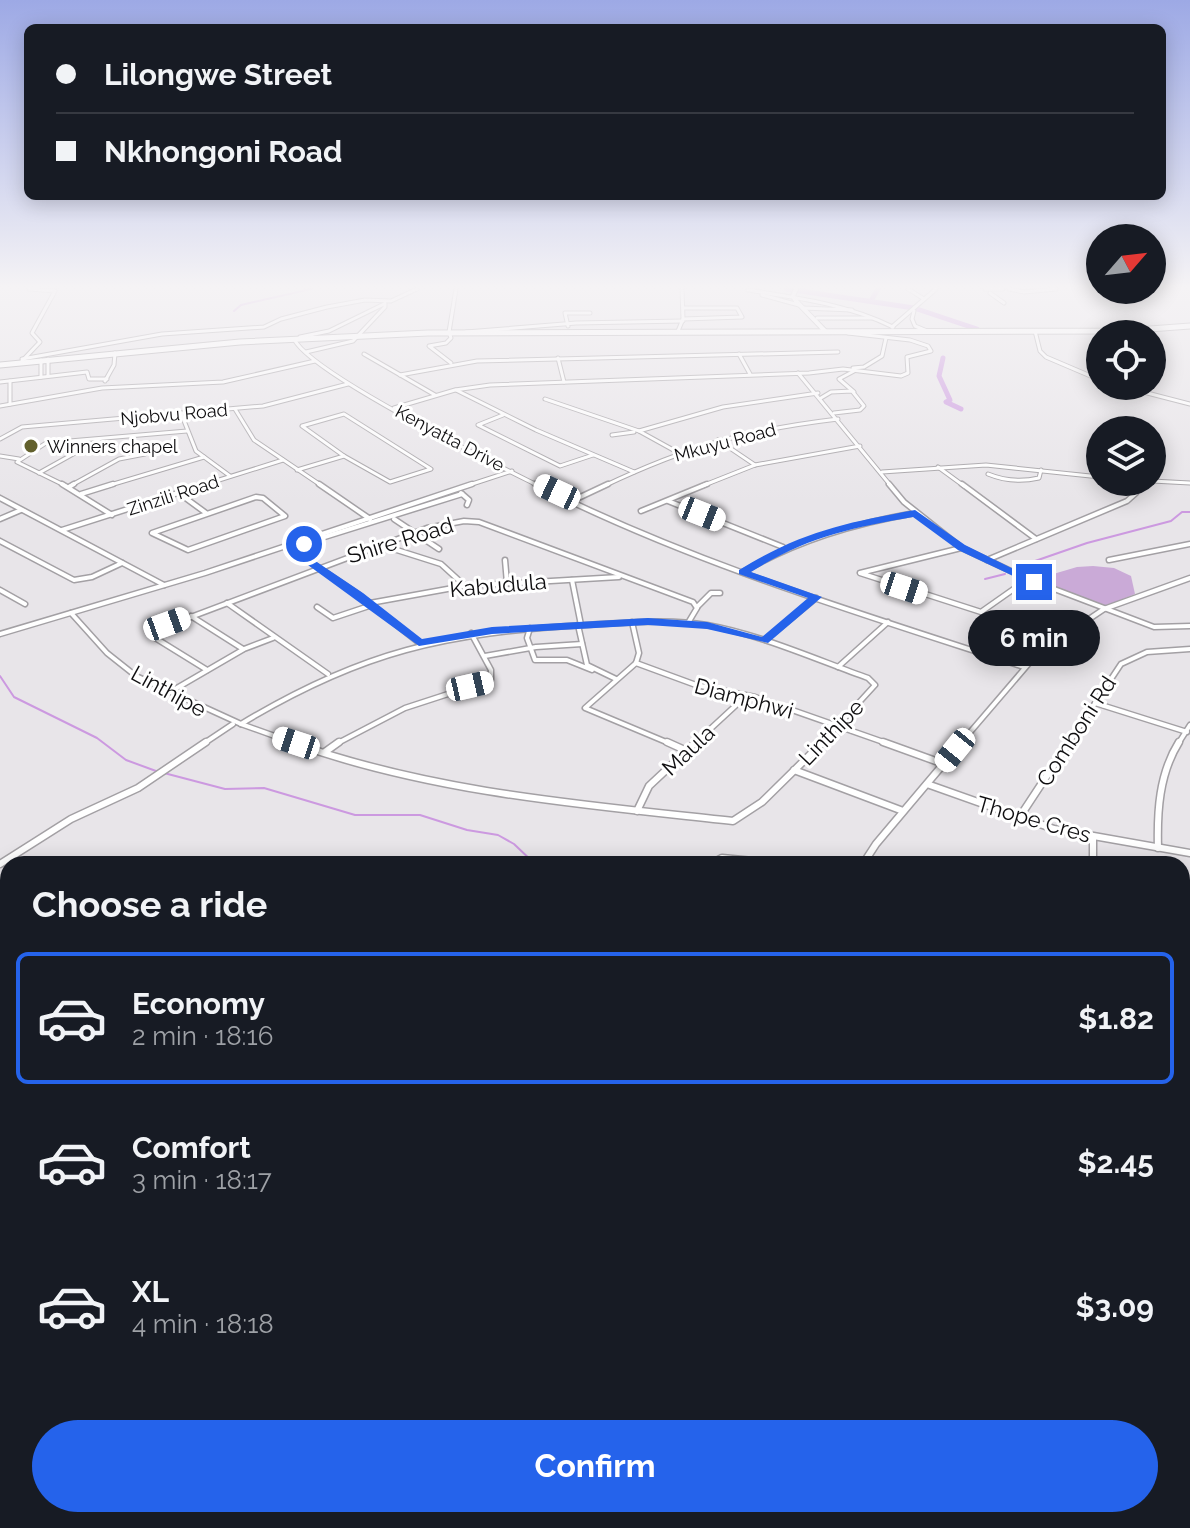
<!DOCTYPE html>
<meta charset="utf-8">
<style>
:root{--surface:#171b24;--page:#20242c;--text:#f1f3f6;--muted:#9ea1a6;--line:#363941;--accent:#2563eb}
body{margin:0;font-family:Raleway,sans-serif;background:var(--page);color:var(--text);height:100vh;display:flex;flex-direction:column;font-size:30px;white-space:nowrap}
*{box-sizing:border-box;margin:0}
p{font-size:26px;color:var(--muted)}
.icon{flex:none;width:44px;height:44px;fill:none;stroke:currentColor;stroke-width:2;stroke-linecap:round;stroke-linejoin:round}
.map{position:relative;flex:1;overflow:hidden}
.side{position:absolute;left:0px;top:856px;width:1190px;height:672px;display:flex;flex-direction:column;background:var(--surface);border-radius:24px 24px 0 0;box-shadow:0 4px 20px #0003}
.side>*{flex:none}
.guide{position:absolute;left:24px;top:24px;width:1142px;height:176px;border-radius:12px;box-shadow:0 4px 20px #0003;display:grid;align-content:center;height:176px;padding:0 32px;background:var(--surface)}
.needle{width:52px;rotate:62deg}
.tools{position:absolute;left:1086px;top:224px;display:grid;gap:16px}
.tools a{display:grid;place-items:center;width:80px;height:80px;border-radius:50%;background:var(--surface);box-shadow:0 4px 20px #0003;font-size:40px}
.end{position:absolute;width:36px;height:36px;margin:-18px;border:10px solid #2563eb;background:#fff;box-shadow:0 0 0 4px #fff}
.from{border-radius:50%}
.bubble{position:absolute;height:56px;border-radius:28px;background:var(--surface);box-shadow:0 4px 20px #0003;font-size:26px;font-weight:700;line-height:56px;text-align:center}
.car{position:absolute;width:24px;height:48px;margin:-24px -12px;border-radius:10px;box-shadow:0 0 6px 2px #0007;background:linear-gradient(#fff 24%,#345 0 40%,#fff 0 76%,#345 0 86%,#fff 0)}
.guide b{display:flex;align-items:center;gap:28px;height:76px;font-size:30px}
.guide b+b{border-top:2px solid var(--line)}
.guide i{width:20px;height:20px;background:var(--text)}
ul{padding:0;list-style:none}
li{display:flex;align-items:center;gap:24px;height:132px;margin:0 16px 12px;padding:0 16px;border:4px solid transparent;border-radius:12px}
li div{flex:1}
li b{display:block;font-size:30px}
li em{font-style:normal;font-weight:700}
li.on{border-color:var(--accent)}
li>.icon{width:72px;height:72px;stroke-width:1.5}
h2{padding:0 32px;font-size:36px;line-height:96px}
.action{display:flex;gap:16px;margin-top:auto;padding:16px 32px}
.action a{flex:1;height:92px;border-radius:48px;background:var(--accent);color:#fff;font-size:32px;font-weight:700;line-height:92px;text-align:center}
.map>svg:first-child{display:block}
.green{fill:#caaad7}
.lines{fill:none;stroke-linecap:round;stroke-linejoin:round}
.stream-far1{stroke:#cc99e0;stroke-width:2}
.stream{stroke:#cc99e0;stroke-width:3}
.river{stroke:#cc99e0;stroke-width:5}
.minor-far3-casing{stroke:#a3a0a4;stroke-width:5}
.minor-far2-casing{stroke:#a3a0a4;stroke-width:7}
.minor-far1-casing{stroke:#a3a0a4;stroke-width:9}
.minor-casing{stroke:#a3a0a4;stroke-width:10}
.tertiary-casing{stroke:#a3a0a4;stroke-width:6}
.secondary-casing{stroke:#a3a0a4;stroke-width:7}
.trunk-casing{stroke:#a3a0a4;stroke-width:13}
.minor-far3{stroke:#fff;stroke-width:3}
.minor-far2{stroke:#fff;stroke-width:4}
.minor-far1{stroke:#fff;stroke-width:6}
.minor{stroke:#fff;stroke-width:7}
.tertiary{stroke:#fff;stroke-width:4}
.secondary{stroke:#fff;stroke-width:5}
.trunk{stroke:#fff;stroke-width:10}
.route{fill:#2563eb}
.poi-dot{fill:#62602c;stroke:#fff;stroke-width:3}
.labels{text-anchor:middle;dominant-baseline:central;stroke-width:6;stroke-linejoin:round;paint-order:stroke}
.far-street-label{font-size:18px;fill:#0f0e10;stroke:#fff}
.far-poi-label{font-size:18px;fill:#0f0e10;stroke:#fff;text-anchor:start}
.street-label{font-size:22px;fill:#0f0e10;stroke:#fff}
</style>
<div class="map">
<svg width="1190" height="1528" viewBox="0 0 1190 1528">
<rect width="100%" height="100%" fill="#e8e5e9"/>
<!-- green -->
<polygon class="green" points="1093,566 1114,568 1131,576 1135,594 1104,607 1033,580 1077,567"/>
<g class="lines">
<!-- stream-far1 -->
<g class="stream-far1">
<polyline points="234,311 241,305 311,289"/>
<polyline points="1012,569 1087,543 1171,521 1182,512 1190,512"/>
<polyline points="985,579 1005,574"/>
<polyline points="0,676 14,697 97,738 126,760 156,771"/>
<polyline points="164,773 225,789 264,788 355,815 420,815 467,830 498,835 514,844 535,864"/>
</g>
<!-- stream -->
<polyline class="stream" points="834,1520 838,1528"/>
<!-- river -->
<g class="river">
<polyline points="787,289 914,308"/>
<polyline points="872,299 878,289"/>
<polyline points="917,309 977,329"/>
<polyline points="943,358 939,376 950,400 946,402 961,409"/>
</g>
<defs>
<g id="minor-far3">
<polyline points="908,289 924,299"/>
<polyline points="985,289 1003,289"/>
<polyline points="1009,289 1024,292 1056,289"/>
<path d="M 748,290 C 799,298 846,304 893,327"/>
<polyline points="990,293 1004,303"/>
<polyline points="762,295 799,305"/>
<polyline points="683,308 737,308 742,317 683,319"/>
<polyline points="803,308 852,310"/>
<polyline points="914,311 912,319 915,326 927,331"/>
<polyline points="817,318 871,318"/>
<polyline points="568,326 565,313 590,313"/>
<polyline points="892,327 936,289"/>
<polyline points="678,331 683,319 682,289"/>
<polyline points="1035,331 1040,351 1046,357 1100,380"/>
<polyline points="466,332 576,323 683,321"/>
<polyline points="300,337 329,331 384,304"/>
<path d="M 294,339 C 311,374 495,464 539,486"/>
<polyline points="306,352 353,341 385,307 385,303"/>
<polyline points="364,354 435,395"/>
<polyline points="739,354 750,374"/>
<polyline points="558,358 564,382"/>
<polyline points="22,359 162,334 264,327 281,319 327,307 365,300 391,301 417,289"/>
<polyline points="48,359 48,376"/>
<polyline points="41,360 41,377"/>
<polyline points="22,361 40,342 32,333 55,291 29,289"/>
<polyline points="451,363 429,346 446,343 451,338 449,332 456,289"/>
<polyline points="853,368 864,367 882,356 886,338"/>
<polyline points="854,371 839,379 854,392"/>
<polyline points="798,373 891,486"/>
<polyline points="400,375 477,361 838,352"/>
<polyline points="10,381 10,404"/>
<polyline points="105,381 114,365 115,353"/>
<polyline points="0,382 87,372 89,379 107,379"/>
<polyline points="1120,386 1190,404"/>
<polyline points="456,390 536,430 634,472"/>
<polyline points="821,398 831,392 852,391 864,406 860,410 834,413"/>
<polyline points="545,399 639,431"/>
<polyline points="0,406 102,388 223,382 315,361"/>
<polyline points="394,408 455,390 490,385 809,373 843,369 901,376 908,373 907,357 931,351 928,346 910,340 848,333"/>
<polyline points="235,409 254,440 322,486"/>
<polyline points="181,413 196,451 230,476"/>
<polygon points="344,414 431,469 390,482 344,456 302,426"/>
<polyline points="503,415 478,425 560,466 593,455"/>
<polyline points="612,435 634,432"/>
<polyline points="0,439 22,427 263,406 348,384"/>
<polyline points="718,440 755,465"/>
<polyline points="677,452 639,431 723,407 818,393"/>
<polyline points="0,456 19,459"/>
<polyline points="938,467 964,486"/>
<polyline points="297,470 344,456"/>
<polyline points="882,472 986,465 1100,477"/>
<polyline points="39,473 100,439"/>
<path d="M 988,474 C 1005,481 1021,482 1039,478 L 1041,470"/>
<polyline points="1152,481 1190,483"/>
<polyline points="66,486 17,462 46,443 187,431"/>
<polyline points="70,486 119,459 145,454"/>
<polyline points="107,486 204,457"/>
<polyline points="200,486 283,460"/>
<polyline points="466,486 512,471"/>
<path d="M 604,486 C 688,446 746,430 838,419"/>
<polyline points="702,486 755,465 860,446"/>
<polyline points="1138,486 1139,482"/>
</g>
<g id="minor-far2">
<polyline points="62,484 112,515"/>
<polyline points="319,484 370,519"/>
<path d="M 535,484 C 691,563 859,613 1024,667"/>
<polyline points="889,484 904,502 962,548 1028,579 1154,627 1190,626"/>
<polyline points="962,484 1036,539"/>
<polyline points="69,487 74,484"/>
<polyline points="461,493 469,500 467,505"/>
<polyline points="81,494 113,484"/>
<polyline points="180,494 206,513"/>
<polygon points="256,497 263,498 285,516 188,550 152,533"/>
<polyline points="0,498 164,585"/>
<polyline points="574,500 608,484"/>
<polyline points="668,501 783,547"/>
<polyline points="641,511 707,484"/>
<polyline points="0,519 21,510"/>
<polyline points="394,519 439,549"/>
<polyline points="62,530 206,484"/>
<polyline points="315,540 462,494"/>
<polyline points="0,541 74,580 92,577 122,563"/>
<polyline points="381,545 441,564 464,585"/>
<polyline points="961,548 860,573 981,612 1028,579"/>
<polyline points="291,549 302,545"/>
<polyline points="291,549 359,595 418,642"/>
<polyline points="505,560 507,583"/>
<polyline points="987,560 1127,501 1136,493 1138,484"/>
<polyline points="1109,560 1190,544"/>
<path d="M 743,572 C 798,540 853,524 915,513"/>
<polyline points="572,580 581,625"/>
<polyline points="0,590 25,604"/>
<polyline points="227,603 328,674"/>
<polyline points="370,603 464,586 619,577"/>
<polyline points="317,607 333,618 372,605"/>
<polyline points="697,607 711,593 720,593"/>
<polyline points="71,613 107,653 136,676 241,724"/>
<polyline points="191,616 243,649"/>
<polyline points="632,622 639,653 636,663"/>
<polyline points="578,625 587,665 616,679"/>
<polyline points="530,628 527,638 535,660 567,660 592,670"/>
<polyline points="0,634 205,573 472,484"/>
<polyline points="765,640 816,598"/>
<polyline points="485,656 536,647 582,644"/>
<polyline points="636,663 696,685 755,697 889,744"/>
<polyline points="636,663 585,708 671,744"/>
<polyline points="838,667 888,622"/>
<polyline points="207,670 152,636 151,632 427,528 464,521 479,522 693,602 697,608 688,623"/>
<polyline points="170,692 244,649 273,638"/>
<polyline points="1095,703 1187,732"/>
<polyline points="241,724 297,744"/>
<path d="M 241,724 C 362,651 445,633 586,625 C 626,623 667,618 707,625 C 762,635 815,659 868,678 L 875,685 L 821,744"/>
<polyline points="203,744 233,724"/>
<polyline points="336,744 405,708 491,680 491,670 471,633"/>
<polyline points="694,744 746,696"/>
<polyline points="960,744 1037,654 1104,609 1190,578"/>
<polyline points="1068,744 1121,664 1147,652 1190,649"/>
<polyline points="1178,744 1190,725"/>
</g>
<g id="minor-far1">
<path d="M 291,742 C 432,793 586,805 733,821 L 762,802 L 823,742"/>
<polyline points="667,742 687,751"/>
<polyline points="883,742 944,764"/>
<polyline points="325,752 339,742"/>
<polyline points="794,770 903,811"/>
<polyline points="927,784 1054,829 1190,853"/>
<polyline points="637,811 649,786 696,742"/>
<polyline points="1019,818 1069,742"/>
<polyline points="1093,837 1093,864"/>
<path d="M 1158,848 C 1157,812 1159,774 1179,742"/>
<polyline points="0,864 71,819 138,788 206,742"/>
<polyline points="711,864 722,858 784,864"/>
<polyline points="863,864 876,844 962,742"/>
<polyline points="1182,919 1190,920"/>
<polyline points="1182,997 1190,998"/>
</g>
<g id="minor">
<polyline points="0,1110 8,1109"/>
<polyline points="1182,1163 1190,1173"/>
<polyline points="0,1262 8,1262"/>
<polyline points="1182,1460 1190,1464"/>
<polyline points="671,1520 674,1528"/>
<polyline points="54,1528 67,1520"/>
<polyline points="927,1528 928,1520"/>
</g>
<polyline id="tertiary" points="796,289 793,296 796,301 825,331"/>
<polyline id="secondary" points="0,365 240,342 428,333 1123,331 1190,326"/>
<g id="trunk">
<polyline points="0,926 8,925"/>
<polyline points="1182,1059 1190,1061"/>
</g>
</defs>
<!-- minor-far3 casing -->
<use href="#minor-far3" class="minor-far3-casing"/>
<!-- minor-far2 casing -->
<use href="#minor-far2" class="minor-far2-casing"/>
<!-- minor-far1 casing -->
<use href="#minor-far1" class="minor-far1-casing"/>
<!-- minor casing -->
<use href="#minor" class="minor-casing"/>
<!-- tertiary casing -->
<use href="#tertiary" class="tertiary-casing"/>
<!-- secondary casing -->
<use href="#secondary" class="secondary-casing"/>
<!-- trunk casing -->
<use href="#trunk" class="trunk-casing"/>
<!-- minor-far3 -->
<use href="#minor-far3" class="minor-far3"/>
<!-- minor-far2 -->
<use href="#minor-far2" class="minor-far2"/>
<!-- minor-far1 -->
<use href="#minor-far1" class="minor-far1"/>
<!-- minor -->
<use href="#minor" class="minor"/>
<!-- tertiary -->
<use href="#tertiary" class="tertiary"/>
<!-- secondary -->
<use href="#secondary" class="secondary"/>
<!-- trunk -->
<use href="#trunk" class="trunk"/>
</g>
<!-- sky -->
<linearGradient id="sky" x2="0" y2="1"><stop stop-color="#9da9e5"/><stop offset="0.57" stop-color="#f5f3f5"/><stop offset="1" stop-color="#f5f3f5" stop-opacity="0"/></linearGradient>
<rect width="1190" height="503" fill="url(#sky)"/>
<!-- route -->
<path class="route" d="M 915,510 L 965,545 L 1040,582 L 1030,584 L 958,550 L 913,517 C 850,528 807,537 751,572 L 822,597 L 768,643 L 707,629 L 648,625 L 492,634 L 419,646 L 286,549 L 308,542 L 308,546 L 299,550 L 363,593 L 422,639 L 492,627 L 648,618 L 707,622 L 762,637 L 808,598 L 739,574 L 739,570 C 801,532 844,523 915,510 Z"/>
<!-- markers -->
<circle class="poi-dot" cx="31" cy="446" r="8"/>
<g class="labels">
<!-- far-street labels -->
<g class="far-street-label">
<text transform="translate(174 414) rotate(-5)">Njobvu Road</text>
<text transform="translate(450 438) rotate(28)">Kenyatta Drive</text>
<text transform="translate(725 442) rotate(-15)">Mkuyu Road</text>
<text transform="translate(173 495) rotate(-18)">Zinzili Road</text>
</g>
<!-- far-poi labels -->
<g class="far-poi-label">
<text x="47" y="446">Winners chapel</text>
</g>
<!-- street labels -->
<g class="street-label">
<text transform="translate(400 540) rotate(-17)">Shire Road</text>
<text transform="translate(498 585) rotate(-5)">Kabudula</text>
<text transform="translate(169 691) rotate(29)">Linthipe</text>
<text transform="translate(744 698) rotate(15)">Diamphwi</text>
<text transform="translate(1076 731) rotate(-57)">Comboni Rd</text>
<text transform="translate(831 732) rotate(-46)">Linthipe</text>
<text transform="translate(688 750) rotate(-43)">Maula</text>
<text transform="translate(1034 819) rotate(16)">Thope Cres</text>
</g>
</g>
</svg>
<div class="tools">
<a><svg class="needle" viewBox="-14 -14 28 28"><path d="M0-13l5 13h-10z" fill="#e53935"/><path d="M0 13l5-13h-10z" fill="#9ea1a6"/></svg></a>
<a><svg class="icon" aria-label="locate" viewBox="0 0 24 24"><circle cx="12" cy="12" r="6"/><path d="M12 2v4M12 18v4M2 12h4M18 12h4"/></svg></a>
<a><svg class="icon" aria-label="layers" viewBox="0 0 24 24"><path d="M12 4l9 5-9 5-9-5zM3 14l9 5 9-5"/></svg></a>
</div>
<i class="end from" style="left:304px;top:544px"></i>
<i class="end" style="left:1034px;top:582px"></i>
<div class="bubble" style="left:968px;top:610px;width:132px">6 min</div>
<i class="car" style="left:557px;top:492px;rotate:295deg"></i>
<i class="car" style="left:702px;top:514px;rotate:112deg"></i>
<i class="car" style="left:904px;top:588px;rotate:108deg"></i>
<i class="car" style="left:167px;top:624px;rotate:70deg"></i>
<i class="car" style="left:470px;top:686px;rotate:77deg"></i>
<i class="car" style="left:296px;top:743px;rotate:288deg"></i>
<i class="car" style="left:955px;top:750px;rotate:219deg"></i>
<div class="guide">
<b><i class="from"></i>Lilongwe Street</b>
<b><i></i>Nkhongoni Road</b>
</div>
<section class="side">
<h2>Choose a ride</h2>
<ul>
<li class="on"><svg class="icon" aria-label="car" viewBox="0 0 24 24"><path d="M5 17H2v-5l4-1 3-4h7l3 4 3 1v5h-3M9 17h6M6 11h13"/><circle cx="7" cy="17" r="2"/><circle cx="17" cy="17" r="2"/></svg><div><b>Economy</b><p>2 min · 18:16</p></div><em>$1.82</em></li>
<li><svg class="icon" aria-label="car" viewBox="0 0 24 24"><path d="M5 17H2v-5l4-1 3-4h7l3 4 3 1v5h-3M9 17h6M6 11h13"/><circle cx="7" cy="17" r="2"/><circle cx="17" cy="17" r="2"/></svg><div><b>Comfort</b><p>3 min · 18:17</p></div><em>$2.45</em></li>
<li><svg class="icon" aria-label="car" viewBox="0 0 24 24"><path d="M5 17H2v-5l4-1 3-4h7l3 4 3 1v5h-3M9 17h6M6 11h13"/><circle cx="7" cy="17" r="2"/><circle cx="17" cy="17" r="2"/></svg><div><b>XL</b><p>4 min · 18:18</p></div><em>$3.09</em></li>
</ul>
<div class="action"><a>Confirm</a></div>
</section>
</div>
